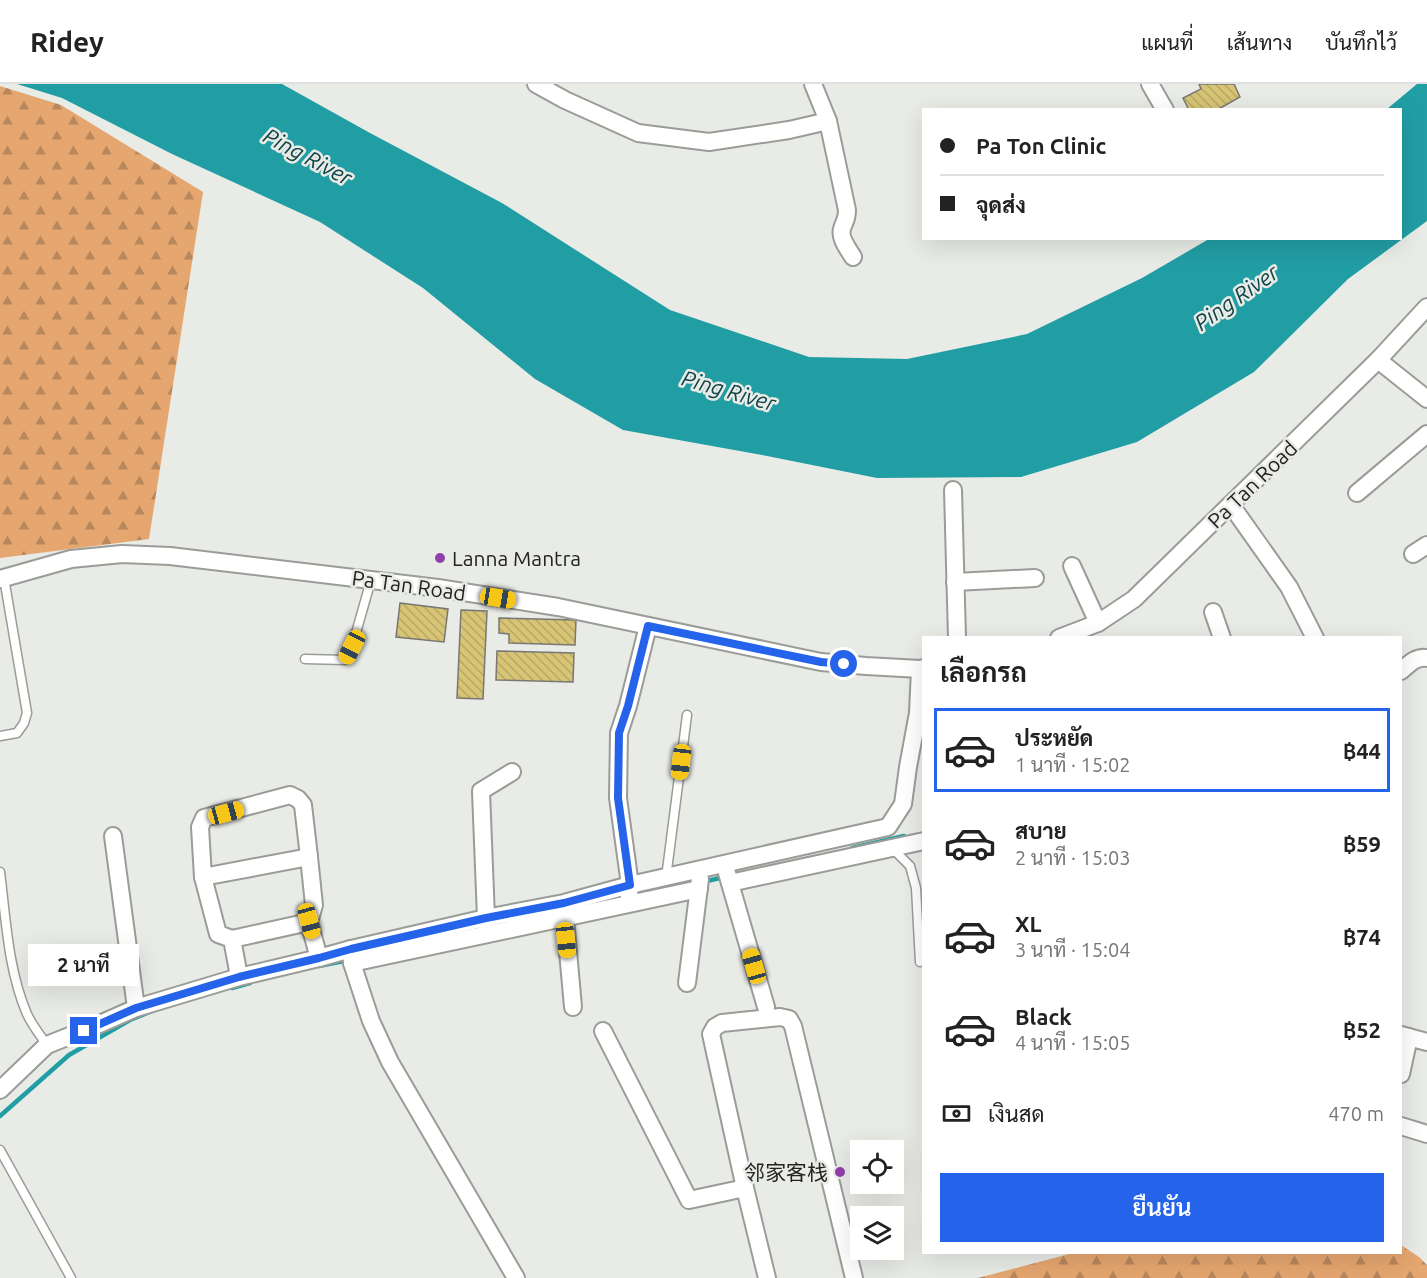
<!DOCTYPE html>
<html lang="th">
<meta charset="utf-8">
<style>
:root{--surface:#fff;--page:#f6f6f6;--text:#222;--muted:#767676;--line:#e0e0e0;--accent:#2563eb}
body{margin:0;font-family:Ubuntu,"Noto Sans SC",Sarabun,sans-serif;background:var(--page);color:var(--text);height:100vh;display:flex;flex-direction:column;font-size:22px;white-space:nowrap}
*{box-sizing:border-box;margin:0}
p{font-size:20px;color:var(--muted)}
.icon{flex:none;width:33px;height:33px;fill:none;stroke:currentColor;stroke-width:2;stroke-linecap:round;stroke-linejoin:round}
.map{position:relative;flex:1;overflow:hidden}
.side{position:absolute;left:922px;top:552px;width:480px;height:618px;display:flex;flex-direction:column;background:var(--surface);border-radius:0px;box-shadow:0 6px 24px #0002}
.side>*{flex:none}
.banner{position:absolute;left:922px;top:24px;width:480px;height:132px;border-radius:0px;box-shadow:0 6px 24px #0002;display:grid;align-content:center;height:132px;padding:0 18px;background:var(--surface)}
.controls{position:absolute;left:850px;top:1056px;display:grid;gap:12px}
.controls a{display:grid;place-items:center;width:54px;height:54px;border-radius:0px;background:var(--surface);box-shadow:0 6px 24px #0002;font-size:30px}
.end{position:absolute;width:27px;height:27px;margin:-14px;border:8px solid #2563eb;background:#fff;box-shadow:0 0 0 3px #fff}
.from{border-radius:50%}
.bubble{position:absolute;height:42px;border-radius:0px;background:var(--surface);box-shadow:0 6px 24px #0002;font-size:20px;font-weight:600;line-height:42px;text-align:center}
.car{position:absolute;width:18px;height:36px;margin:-18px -9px;border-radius:8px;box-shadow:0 0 4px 2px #0007;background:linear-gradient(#f5c518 24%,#345 0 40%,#f5c518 0 76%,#345 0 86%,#f5c518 0)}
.banner b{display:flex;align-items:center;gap:21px;height:57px;font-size:22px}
.banner b+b{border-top:2px solid var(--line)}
.banner i{width:15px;height:15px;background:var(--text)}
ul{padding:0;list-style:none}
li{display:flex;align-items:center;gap:18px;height:84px;margin:0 12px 9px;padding:0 6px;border:3px solid transparent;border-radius:0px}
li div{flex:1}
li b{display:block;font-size:22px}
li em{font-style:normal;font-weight:600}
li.active{border-color:var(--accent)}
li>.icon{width:54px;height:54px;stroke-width:1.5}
h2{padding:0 18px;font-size:27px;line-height:72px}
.pay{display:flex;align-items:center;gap:15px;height:66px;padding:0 18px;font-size:22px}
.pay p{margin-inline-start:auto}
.button{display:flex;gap:12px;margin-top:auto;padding:12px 18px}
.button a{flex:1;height:69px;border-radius:0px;background:var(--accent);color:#fff;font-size:24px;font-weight:600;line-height:69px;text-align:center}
header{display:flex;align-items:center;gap:36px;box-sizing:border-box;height:84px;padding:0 30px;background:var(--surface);border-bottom:2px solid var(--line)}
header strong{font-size:28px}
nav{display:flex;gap:33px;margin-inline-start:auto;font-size:21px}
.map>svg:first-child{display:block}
.forest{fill:url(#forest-firs)}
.water{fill:#219ea4}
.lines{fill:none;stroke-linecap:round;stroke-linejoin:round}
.stream{stroke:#219ea4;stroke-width:4.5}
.building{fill:url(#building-back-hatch);stroke:#787773;stroke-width:1.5}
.service-casing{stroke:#9a9c98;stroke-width:11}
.minor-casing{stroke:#9a9c98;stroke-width:20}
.service{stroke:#fff;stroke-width:8}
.minor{stroke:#fff;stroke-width:16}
.route{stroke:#2563eb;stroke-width:8}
.poi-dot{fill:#923eac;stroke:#e9ebe7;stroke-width:2}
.labels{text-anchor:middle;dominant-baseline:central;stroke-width:5;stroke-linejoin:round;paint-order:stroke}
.street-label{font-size:21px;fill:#232422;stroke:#e9ebe7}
.poi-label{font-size:21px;fill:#232422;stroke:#e9ebe7;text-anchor:start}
.water-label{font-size:22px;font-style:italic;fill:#104447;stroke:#e9ebe7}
</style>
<header>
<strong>Ridey</strong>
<nav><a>แผนที่</a><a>เส้นทาง</a><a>บันทึกไว้</a></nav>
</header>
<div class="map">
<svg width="1427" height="1194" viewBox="0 0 1427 1194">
<defs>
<pattern id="forest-firs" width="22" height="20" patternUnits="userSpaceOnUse" patternTransform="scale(1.5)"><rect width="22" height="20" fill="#e5a670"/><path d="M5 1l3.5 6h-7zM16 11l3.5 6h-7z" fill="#b9875c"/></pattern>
<pattern id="building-back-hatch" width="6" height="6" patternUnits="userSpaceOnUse" patternTransform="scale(1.5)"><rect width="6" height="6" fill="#d7c475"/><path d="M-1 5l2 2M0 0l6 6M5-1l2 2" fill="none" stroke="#b8a865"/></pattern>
</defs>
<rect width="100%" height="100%" fill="#e9ebe7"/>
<!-- forest -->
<g class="forest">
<polygon points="0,2 61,21 203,108 149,455 0,474"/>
<polygon points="1401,1161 1419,1173 1427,1181 1427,1194 978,1194 1073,1169 1401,1168"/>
</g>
<!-- water -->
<polygon class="water" points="17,0 282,0 370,49 502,119 670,226 809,273 907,275 1027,250 1142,194 1209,155 1401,154 1401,26 1387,25 1417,0 1427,0 1427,137 1348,195 1254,288 1137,358 1021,393 877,394 762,371 623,346 535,295 423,204 320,138 172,70 62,14"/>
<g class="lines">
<!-- stream -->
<g class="stream">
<polyline points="852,764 904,752"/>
<polyline points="703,798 724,793"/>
<polyline points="319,882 349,876"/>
<polyline points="232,904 250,899"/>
<polyline points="0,1032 69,971 130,936 152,927"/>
</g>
</g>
<!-- building -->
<g class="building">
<polygon points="1199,0 1234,0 1240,13 1217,26 1189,26 1183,14 1201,5"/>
<polygon points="400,519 448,525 444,558 396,553"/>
<polygon points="461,526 487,527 483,615 457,614"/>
<polygon points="499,534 576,536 575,561 509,559 509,550 499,549"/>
<polygon points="497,567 574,569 573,598 496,596"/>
</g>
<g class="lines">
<defs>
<g id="service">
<polyline points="305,575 346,576 352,563 371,496"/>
<polyline points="0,652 17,649 24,639 27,629 4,494"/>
<polyline points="893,765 910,782 916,804 920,878"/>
<path d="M 0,788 C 6,835 8,886 27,930 C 32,941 40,951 47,961"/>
<polyline points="666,794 687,631"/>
<polyline points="0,1066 71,1194"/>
</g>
<g id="minor">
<polyline points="536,0 565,16 638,49 709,58 789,46 828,37"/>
<path d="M 813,0 L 828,37 L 847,126 C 847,137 844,137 842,145 C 839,154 849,166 853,173"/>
<polyline points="1150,0 1165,26"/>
<polyline points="1378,276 1427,315"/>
<polyline points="953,406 957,554"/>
<polyline points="1357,409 1427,350"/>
<polyline points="1231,421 1289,503 1315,554"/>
<polyline points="1413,470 1427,461"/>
<polyline points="1072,482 1098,539"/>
<polyline points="0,495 71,475 122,470 170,472 438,504 558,523 821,578 866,582 920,585 924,584"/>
<polyline points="955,498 1035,494"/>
<polyline points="1213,528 1222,554"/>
<polyline points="1059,554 1098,539 1134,515 1378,276 1427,223"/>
<polyline points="920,585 918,629 924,633"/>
<path d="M 1401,587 C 1409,580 1416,572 1427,574"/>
<polyline points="113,752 136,924"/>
<polyline points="727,789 766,923"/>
<polyline points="203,793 200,743 204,734 290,711 298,715 303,721 309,773"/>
<polyline points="730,799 924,757"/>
<polyline points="629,812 630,801 618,714 619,649 628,622 648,542"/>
<polyline points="564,823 573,923"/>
<polyline points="488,844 486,834 481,707 512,688"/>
<polyline points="232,855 309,838"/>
<polyline points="351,865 352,879 371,937 390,978 516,1194"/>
<polyline points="352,879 699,805"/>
<polyline points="238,887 232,855 218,850 203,793 309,773 314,821 309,838 319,874"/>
<polyline points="687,899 700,795"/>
<polyline points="603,947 689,1116 745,1104"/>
<polyline points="1401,951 1427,958"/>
<polyline points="1401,990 1409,953"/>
<polyline points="0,1006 47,961 102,939 136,924 239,893 319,874 351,865 486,834 564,819 630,801 888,743 903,720 908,683 918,629"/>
<polyline points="1401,1042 1427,1050"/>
<polyline points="767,1194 745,1104 711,950 715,943 722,939 780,933 789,935 793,942 854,1194"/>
</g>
</defs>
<!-- service casing -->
<use href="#service" class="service-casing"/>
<!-- minor casing -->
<use href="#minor" class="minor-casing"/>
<!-- service -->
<use href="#service" class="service"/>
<!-- minor -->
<use href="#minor" class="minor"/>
</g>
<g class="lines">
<!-- route -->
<polyline class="route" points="84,947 136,924 239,893 319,874 351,865 486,834 564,819 630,801 618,714 619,649 628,622 648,542 821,578 844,580"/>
</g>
<!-- markers -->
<g class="poi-dot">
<circle cx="440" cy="474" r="6"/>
<circle cx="840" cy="1088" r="6"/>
</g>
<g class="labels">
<!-- street labels -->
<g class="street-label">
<text transform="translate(1252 400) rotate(-44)">Pa Tan Road</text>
<text transform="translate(409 501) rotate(8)">Pa Tan Road</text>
</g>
<!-- poi labels -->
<g class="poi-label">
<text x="452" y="474">Lanna Mantra</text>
<text x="828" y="1088" text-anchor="end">邻家客栈</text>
</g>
<!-- water labels -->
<g class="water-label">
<text transform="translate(308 72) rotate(28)">Ping River</text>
<text transform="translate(1236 213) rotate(-35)">Ping River</text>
<text transform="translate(729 306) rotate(16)">Ping River</text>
</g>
</g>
</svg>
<div class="controls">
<a><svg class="icon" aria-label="locate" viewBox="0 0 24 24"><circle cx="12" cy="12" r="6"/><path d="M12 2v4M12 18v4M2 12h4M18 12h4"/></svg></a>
<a><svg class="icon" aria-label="layers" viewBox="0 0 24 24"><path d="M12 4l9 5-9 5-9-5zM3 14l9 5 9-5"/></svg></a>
</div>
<i class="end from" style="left:844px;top:580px"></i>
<i class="end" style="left:84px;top:947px"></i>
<div class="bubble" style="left:28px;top:860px;width:111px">2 นาที</div>
<i class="car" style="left:498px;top:514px;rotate:99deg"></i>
<i class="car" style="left:352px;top:563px;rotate:207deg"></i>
<i class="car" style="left:681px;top:678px;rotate:187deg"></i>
<i class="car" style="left:226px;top:729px;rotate:75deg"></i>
<i class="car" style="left:309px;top:837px;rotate:165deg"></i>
<i class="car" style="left:566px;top:856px;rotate:174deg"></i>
<i class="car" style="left:754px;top:882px;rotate:344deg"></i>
<div class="banner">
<b><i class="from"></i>Pa Ton Clinic</b>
<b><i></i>จุดส่ง</b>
</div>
<section class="side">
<h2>เลือกรถ</h2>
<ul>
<li class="active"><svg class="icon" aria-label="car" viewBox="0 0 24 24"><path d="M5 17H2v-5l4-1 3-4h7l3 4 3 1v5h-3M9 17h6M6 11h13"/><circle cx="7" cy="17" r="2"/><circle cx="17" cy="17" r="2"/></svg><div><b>ประหยัด</b><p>1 นาที · 15:02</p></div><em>฿44</em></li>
<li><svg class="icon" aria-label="car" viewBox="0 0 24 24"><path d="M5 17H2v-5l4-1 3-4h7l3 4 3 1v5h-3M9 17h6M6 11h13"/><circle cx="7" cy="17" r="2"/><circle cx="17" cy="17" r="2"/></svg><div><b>สบาย</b><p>2 นาที · 15:03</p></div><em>฿59</em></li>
<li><svg class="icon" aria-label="car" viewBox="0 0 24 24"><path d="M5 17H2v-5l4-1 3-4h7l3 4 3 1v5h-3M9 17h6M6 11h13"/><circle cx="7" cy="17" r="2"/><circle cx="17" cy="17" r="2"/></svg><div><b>XL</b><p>3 นาที · 15:04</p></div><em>฿74</em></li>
<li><svg class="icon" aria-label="car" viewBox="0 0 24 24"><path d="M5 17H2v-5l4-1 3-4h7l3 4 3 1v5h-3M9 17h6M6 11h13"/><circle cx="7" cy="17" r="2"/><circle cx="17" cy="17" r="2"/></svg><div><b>Black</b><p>4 นาที · 15:05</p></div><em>฿52</em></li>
</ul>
<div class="pay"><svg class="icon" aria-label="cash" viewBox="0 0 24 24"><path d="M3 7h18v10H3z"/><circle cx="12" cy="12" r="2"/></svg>เงินสด<p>470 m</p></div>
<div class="button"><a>ยืนยัน</a></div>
</section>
</div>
